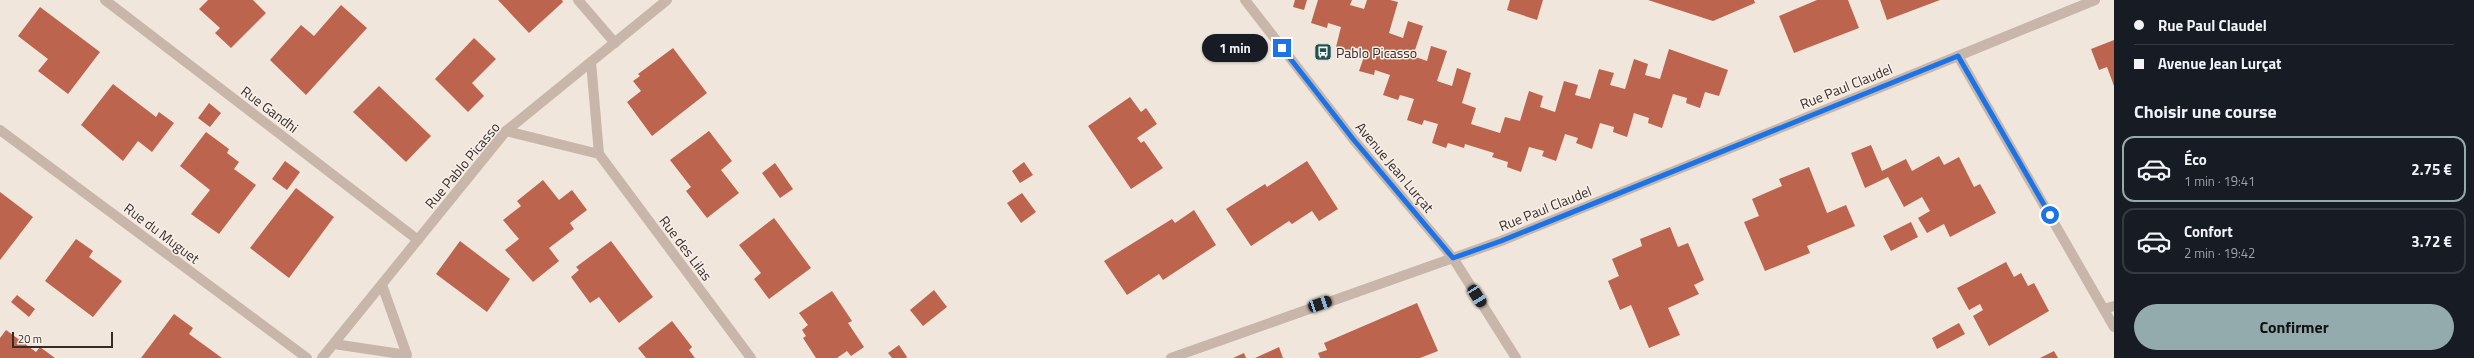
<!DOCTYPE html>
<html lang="fr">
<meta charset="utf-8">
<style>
:root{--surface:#171b24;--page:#242831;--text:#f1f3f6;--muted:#9ea1a6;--line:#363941;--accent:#93abad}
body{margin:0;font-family:"Titillium Web",sans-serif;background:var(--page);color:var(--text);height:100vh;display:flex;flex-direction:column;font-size:15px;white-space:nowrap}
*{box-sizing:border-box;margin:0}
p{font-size:13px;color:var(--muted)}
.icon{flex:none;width:22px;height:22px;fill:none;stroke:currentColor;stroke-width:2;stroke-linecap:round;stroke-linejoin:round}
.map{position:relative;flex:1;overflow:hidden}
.panel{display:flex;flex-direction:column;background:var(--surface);width:360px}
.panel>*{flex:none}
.banner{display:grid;align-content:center;height:88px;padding:0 20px;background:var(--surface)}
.scale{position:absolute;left:12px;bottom:10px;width:101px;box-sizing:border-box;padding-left:4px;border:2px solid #352c28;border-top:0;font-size:11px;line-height:14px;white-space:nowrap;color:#352c28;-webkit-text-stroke:3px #f8f0e8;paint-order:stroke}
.end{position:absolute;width:18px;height:18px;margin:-9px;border:5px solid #1a73e8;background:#fff;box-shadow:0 0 0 2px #fff}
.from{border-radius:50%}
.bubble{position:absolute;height:28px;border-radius:14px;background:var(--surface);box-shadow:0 1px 3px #0004;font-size:13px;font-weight:700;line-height:28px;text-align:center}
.car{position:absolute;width:12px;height:24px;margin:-12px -6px;border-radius:5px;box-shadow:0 0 3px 1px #0007;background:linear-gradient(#222 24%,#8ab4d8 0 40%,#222 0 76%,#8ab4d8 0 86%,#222 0)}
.banner b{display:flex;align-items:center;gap:14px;height:38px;font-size:15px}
.banner b+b{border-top:1px solid var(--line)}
.banner i{width:10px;height:10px;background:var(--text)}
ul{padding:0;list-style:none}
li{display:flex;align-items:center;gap:12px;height:66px;margin:0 8px 6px;padding:0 12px;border:2px solid var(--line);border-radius:12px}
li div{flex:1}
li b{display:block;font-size:15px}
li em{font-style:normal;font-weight:700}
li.selected{border-color:var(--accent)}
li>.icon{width:36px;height:36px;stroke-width:1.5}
h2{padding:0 20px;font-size:18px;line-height:48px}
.cta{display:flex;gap:8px;margin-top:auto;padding:8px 20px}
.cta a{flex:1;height:46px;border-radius:24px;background:var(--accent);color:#111;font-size:16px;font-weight:700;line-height:46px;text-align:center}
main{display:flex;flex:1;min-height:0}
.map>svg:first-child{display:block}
.building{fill:#bd644e}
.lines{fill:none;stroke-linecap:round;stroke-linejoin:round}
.minor{stroke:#c7b6a9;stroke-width:10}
.route{stroke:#1a73e8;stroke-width:5}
.labels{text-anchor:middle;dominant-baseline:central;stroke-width:3;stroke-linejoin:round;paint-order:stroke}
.poi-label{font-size:14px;fill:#352c28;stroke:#f8f0e8;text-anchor:start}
.street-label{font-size:14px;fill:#352c28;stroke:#f8f0e8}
</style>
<main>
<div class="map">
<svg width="2114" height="358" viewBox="0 0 2114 358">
<rect width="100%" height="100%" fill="#f0e6dc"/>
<!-- building -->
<g class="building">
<polygon points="208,0 253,0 266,13 231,48 215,33 220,28 199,9"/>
<polygon points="498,0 562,0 563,2 529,33"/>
<polygon points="1295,0 1307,0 1304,10 1293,7"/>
<polygon points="1318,0 1352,0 1350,5 1364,9 1367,0 1390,0 1398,2 1389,33 1403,38 1408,21 1423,26 1413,56 1427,61 1431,46 1447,51 1437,81 1452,86 1457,68 1471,73 1462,103 1476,108 1471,124 1500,133 1505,117 1520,121 1529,91 1543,96 1540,107 1555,112 1564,81 1578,85 1575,95 1590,99 1599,69 1614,73 1610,85 1625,89 1634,59 1648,64 1645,75 1660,79 1669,49 1728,70 1719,96 1705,92 1700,108 1686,103 1687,98 1673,94 1662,128 1648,123 1649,118 1634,113 1627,137 1613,132 1614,127 1600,123 1592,149 1576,143 1578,138 1565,134 1556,161 1542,156 1544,151 1529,147 1521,172 1507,167 1508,162 1492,157 1494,153 1465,144 1464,148 1448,143 1446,148 1432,143 1438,124 1424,120 1422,125 1407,120 1414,99 1400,95 1398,100 1383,95 1390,75 1375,70 1374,75 1359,71 1366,51 1353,47 1351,52 1336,47 1341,27 1328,23 1327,28 1311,23"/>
<polygon points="1510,0 1543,0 1537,20 1507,10"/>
<polygon points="1648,0 1754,0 1755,3 1713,21"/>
<polygon points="1817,0 1848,0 1859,28 1794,53 1779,16"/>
<polygon points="1880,0 1940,0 1887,20"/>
<polygon points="341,5 367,28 306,95 270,60 301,25 314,36"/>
<polygon points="40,7 100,52 68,94 38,71 48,59 18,36"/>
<polygon points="474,38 496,59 472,83 484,96 468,112 435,79"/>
<polygon points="2114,40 2114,86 2107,67 2099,70 2091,49"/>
<polygon points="673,48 707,93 652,136 627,102 641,91 633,81 640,76 638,74"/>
<polygon points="113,84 156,117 159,112 174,123 152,152 138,141 123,161 81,125"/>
<polygon points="379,86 431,136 406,162 353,112"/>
<polygon points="1130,97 1141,112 1146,108 1157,124 1137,138 1141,143 1144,141 1163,168 1131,189 1088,126"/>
<polygon points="209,103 221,113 210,127 198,118"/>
<polygon points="709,131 732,161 721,170 739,193 707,218 686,191 691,187 670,160"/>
<polygon points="206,132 229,149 227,153 239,162 234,169 256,185 219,234 191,214 210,190 180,166"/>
<polygon points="1871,145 1882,171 1906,159 1912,171 1939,156 1944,165 1959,157 1974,187 1980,184 1996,213 1950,237 1944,224 1927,233 1918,218 1935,208 1930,211 1922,197 1904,207 1888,177 1865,188 1851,153"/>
<polygon points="285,161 300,172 287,190 272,179"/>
<polygon points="1307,161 1338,209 1319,221 1312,211 1292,224 1289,221 1251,246 1226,209 1265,184 1267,187"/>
<polygon points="1024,162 1033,175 1020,183 1012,171"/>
<polygon points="775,163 793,189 780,198 762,173"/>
<polygon points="1809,167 1827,213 1846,205 1855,226 1807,246 1810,253 1765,271 1744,222 1759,216 1752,199 1782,186 1779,179"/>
<polygon points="543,180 559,200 572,190 587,210 570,223 574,229 549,248 559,261 533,282 505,250 519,239 503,220 521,206 517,201"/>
<polygon points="296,188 334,217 289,278 250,248"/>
<polygon points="0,192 33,217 0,260"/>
<polygon points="1022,193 1036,212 1021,223 1007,203"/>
<polygon points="1194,210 1216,245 1163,280 1159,274 1127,295 1104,261 1172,219 1175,223"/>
<polygon points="774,218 811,268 769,299 754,279 761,273 739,245"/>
<polygon points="1911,222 1918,237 1891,251 1883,236"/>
<polygon points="1670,227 1678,247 1688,243 1704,280 1694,285 1699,294 1668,308 1680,335 1649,348 1631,305 1620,310 1608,281 1619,276 1612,259 1642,246 1640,239"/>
<polygon points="76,239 93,251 89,257 122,281 93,317 45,281"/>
<polygon points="460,241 510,279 487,312 436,274"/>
<polygon points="611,241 653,297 619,323 599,297 590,303 571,277 579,270 576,267"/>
<polygon points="2006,262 2014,277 2021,273 2028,286 2034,283 2049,311 1989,346 1973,316 1983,310 1980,304 1969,310 1957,288"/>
<polygon points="934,290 947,307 923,326 910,310"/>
<polygon points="832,291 852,321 848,323 864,347 851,356 847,351 837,358 816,358 803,338 806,336 802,330 808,325 799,313"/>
<polygon points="17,295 35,309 29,317 11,302"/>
<polygon points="1417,303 1438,351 1420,358 1320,358 1318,353 1327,350 1324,343"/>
<polygon points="174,314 193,328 189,334 222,358 141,358"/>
<polygon points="672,321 692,347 689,350 695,358 646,358 638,348"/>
<polygon points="1959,323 1965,334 1937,349 1932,338"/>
<polygon points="6,330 36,352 40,347 55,358 0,358 0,338"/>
<polygon points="899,345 907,357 906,358 892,358 888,353"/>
<polygon points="1279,347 1283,358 1255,358"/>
<polygon points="2054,351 2058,358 2040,358"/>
<polygon points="1244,353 1246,358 1233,358"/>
</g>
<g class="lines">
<!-- minor -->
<g class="minor">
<polyline points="105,0 418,240"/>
<polyline points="578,0 615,43"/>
<polyline points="1245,0 1353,139 1453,258 1516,358"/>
<polyline points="1958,56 2095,0"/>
<polyline points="0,130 307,358"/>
<polyline points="506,131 599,154 591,62"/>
<polyline points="599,154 751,358"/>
<polyline points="2104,309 2114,306"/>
<polyline points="334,344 407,355 382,285"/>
<polyline points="322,358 506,131 667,0"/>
<polyline points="1171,358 1501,241 1958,56 2114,327"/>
</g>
</g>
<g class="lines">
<!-- route -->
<polyline class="route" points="1282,48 1353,139 1453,258 1501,241 1958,56 2050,215"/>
</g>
<!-- icons -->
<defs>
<symbol id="bus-square" viewBox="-11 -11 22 22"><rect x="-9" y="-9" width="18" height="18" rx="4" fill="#215253" stroke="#f8f0e8"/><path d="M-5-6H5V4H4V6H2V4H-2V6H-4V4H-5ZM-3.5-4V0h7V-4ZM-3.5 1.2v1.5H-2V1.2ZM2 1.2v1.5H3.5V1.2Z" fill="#fff"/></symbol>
</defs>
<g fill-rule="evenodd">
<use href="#bus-square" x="1313" y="42" width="20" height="20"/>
</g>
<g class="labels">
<!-- poi labels -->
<g class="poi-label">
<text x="1336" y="52">Pablo Picasso</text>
</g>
<!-- street labels -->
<g class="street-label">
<text transform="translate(1846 86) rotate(-22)">Rue Paul Claudel</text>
<text transform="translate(270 109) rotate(37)">Rue Gandhi</text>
<text transform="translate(462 165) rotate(-50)">Rue Pablo Picasso</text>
<text transform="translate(1395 167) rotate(50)">Avenue Jean Lurçat</text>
<text transform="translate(1545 208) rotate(-22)">Rue Paul Claudel</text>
<text transform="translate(162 233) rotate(37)">Rue du Muguet</text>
<text transform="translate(686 248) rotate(53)">Rue des Lilas</text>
</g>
</g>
</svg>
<div class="scale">20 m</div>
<i class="end from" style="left:2050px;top:215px"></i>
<i class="end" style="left:1282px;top:48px"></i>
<div class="bubble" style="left:1202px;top:34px;width:66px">1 min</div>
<i class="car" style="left:1477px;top:296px;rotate:147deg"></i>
<i class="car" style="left:1320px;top:304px;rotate:71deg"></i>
</div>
<section class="panel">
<div class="banner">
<b><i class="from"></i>Rue Paul Claudel</b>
<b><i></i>Avenue Jean Lurçat</b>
</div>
<h2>Choisir une course</h2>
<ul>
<li class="selected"><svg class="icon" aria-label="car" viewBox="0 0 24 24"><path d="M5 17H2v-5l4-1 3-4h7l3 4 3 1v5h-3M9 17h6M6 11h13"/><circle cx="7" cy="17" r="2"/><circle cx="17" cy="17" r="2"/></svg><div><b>Éco</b><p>1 min · 19:41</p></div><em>2.75 €</em></li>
<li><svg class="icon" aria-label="car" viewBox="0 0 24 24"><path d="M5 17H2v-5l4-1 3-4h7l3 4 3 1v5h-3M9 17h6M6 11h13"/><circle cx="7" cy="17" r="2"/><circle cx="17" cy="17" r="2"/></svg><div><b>Confort</b><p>2 min · 19:42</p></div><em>3.72 €</em></li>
</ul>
<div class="cta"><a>Confirmer</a></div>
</section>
</main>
